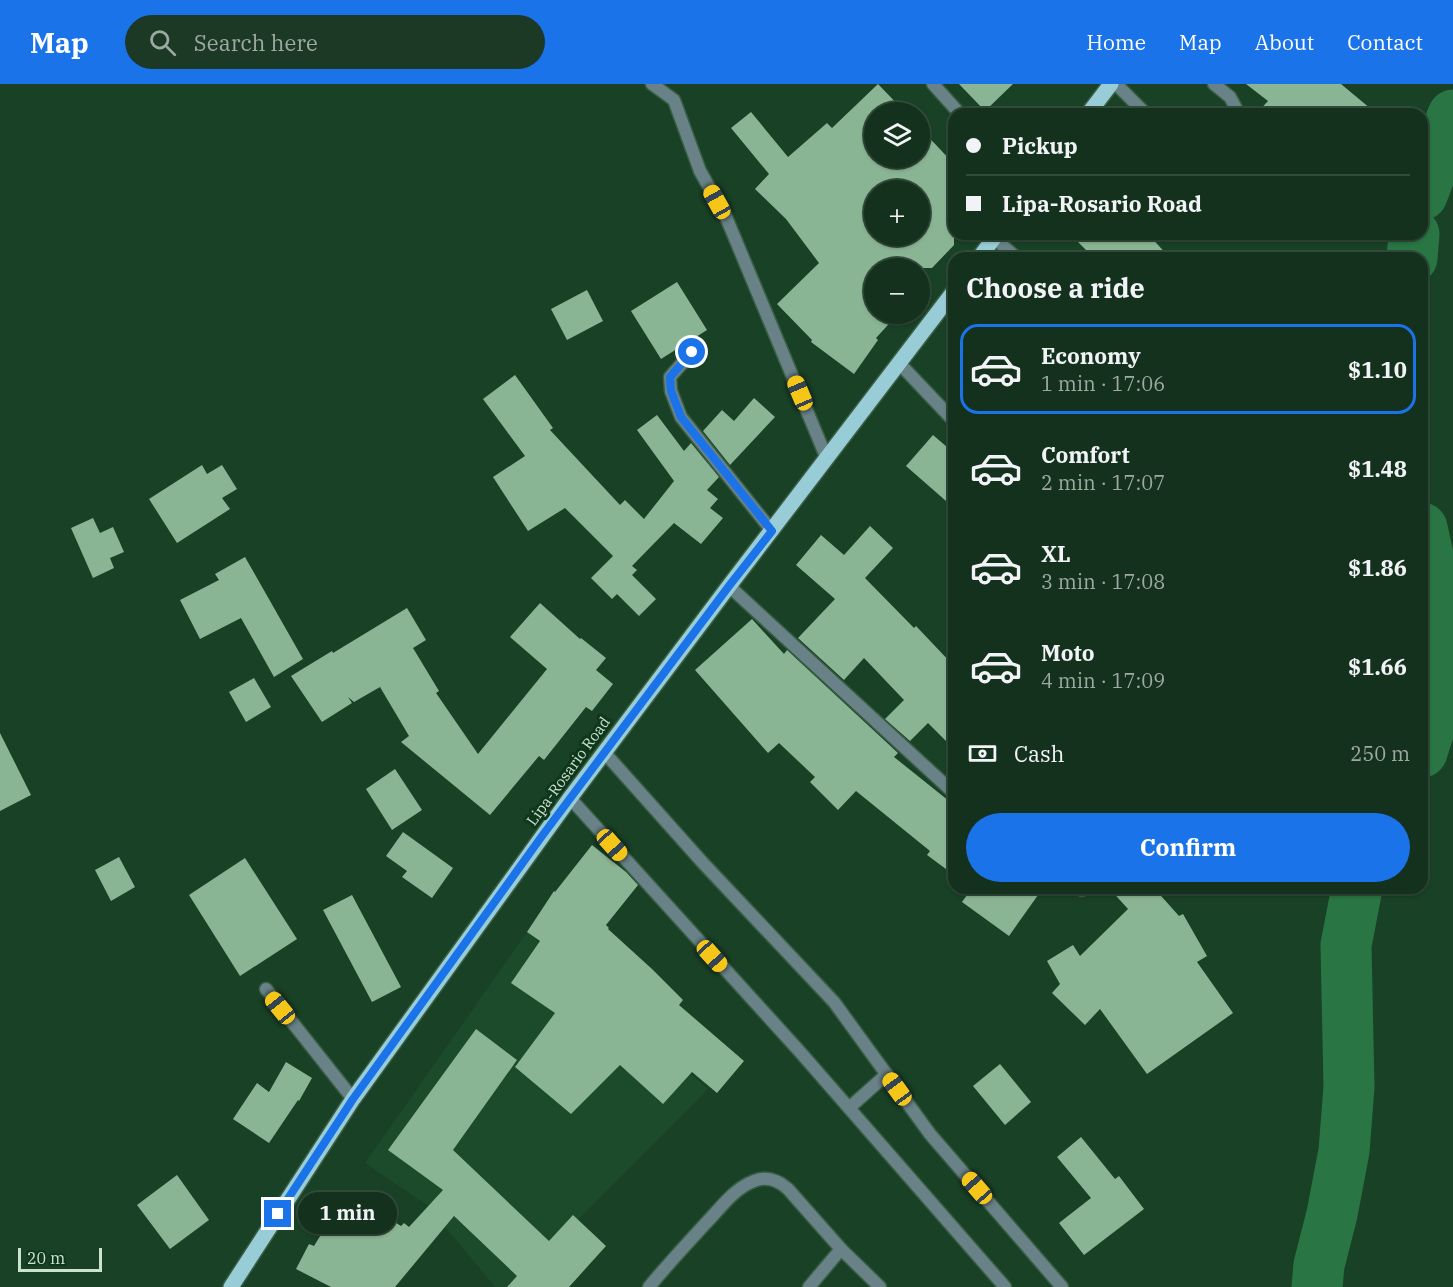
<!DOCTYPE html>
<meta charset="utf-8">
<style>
:root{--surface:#13311c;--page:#1c3925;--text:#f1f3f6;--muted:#9da9a3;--line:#324c3b;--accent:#1a73e8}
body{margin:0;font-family:"IBM Plex Serif",serif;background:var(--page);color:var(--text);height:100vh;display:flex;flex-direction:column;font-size:22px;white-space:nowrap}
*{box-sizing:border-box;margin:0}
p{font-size:20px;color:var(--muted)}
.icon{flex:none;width:33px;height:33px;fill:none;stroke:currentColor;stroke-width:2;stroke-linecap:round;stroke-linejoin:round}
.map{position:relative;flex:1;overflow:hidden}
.drawer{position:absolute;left:948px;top:168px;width:480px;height:642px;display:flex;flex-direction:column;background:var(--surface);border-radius:18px;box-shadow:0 2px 4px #0004,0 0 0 2px var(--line)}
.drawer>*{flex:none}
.hud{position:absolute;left:948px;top:24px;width:480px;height:132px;border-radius:18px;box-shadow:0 2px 4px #0004,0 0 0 2px var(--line);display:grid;align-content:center;height:132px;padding:0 18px;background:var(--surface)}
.fabs{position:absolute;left:864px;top:18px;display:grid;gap:12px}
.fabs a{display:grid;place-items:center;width:66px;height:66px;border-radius:50%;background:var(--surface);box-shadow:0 2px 4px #0004,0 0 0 2px var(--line);font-size:30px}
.scale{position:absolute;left:18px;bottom:15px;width:84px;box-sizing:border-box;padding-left:6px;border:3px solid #cce2d1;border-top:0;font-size:16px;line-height:21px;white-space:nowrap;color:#cce2d1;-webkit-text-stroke:4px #0e371c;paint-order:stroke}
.end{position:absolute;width:27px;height:27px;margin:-14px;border:8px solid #1a73e8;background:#fff;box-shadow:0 0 0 3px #fff}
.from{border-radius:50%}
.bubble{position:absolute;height:42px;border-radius:21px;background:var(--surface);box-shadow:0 2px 4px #0004,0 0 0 2px var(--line);font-size:20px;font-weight:700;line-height:42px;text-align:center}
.car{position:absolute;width:18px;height:36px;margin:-18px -9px;border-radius:8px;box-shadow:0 0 4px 2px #0007;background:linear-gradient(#f5c518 24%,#345 0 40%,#f5c518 0 76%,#345 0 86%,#f5c518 0)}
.hud b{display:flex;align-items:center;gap:21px;height:57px;font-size:22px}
.hud b+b{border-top:2px solid var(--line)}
.hud i{width:15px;height:15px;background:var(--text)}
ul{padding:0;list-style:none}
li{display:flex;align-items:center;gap:18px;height:90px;margin:0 12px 9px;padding:0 6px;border:3px solid transparent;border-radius:18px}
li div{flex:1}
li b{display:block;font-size:22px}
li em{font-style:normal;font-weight:700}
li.selected{border-color:var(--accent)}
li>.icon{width:54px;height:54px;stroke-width:1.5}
h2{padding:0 18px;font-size:27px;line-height:72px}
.pay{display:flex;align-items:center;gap:15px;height:66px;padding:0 18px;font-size:22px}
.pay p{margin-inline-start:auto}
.button{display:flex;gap:12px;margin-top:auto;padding:12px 18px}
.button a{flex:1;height:69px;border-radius:36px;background:var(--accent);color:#fff;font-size:24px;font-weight:700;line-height:69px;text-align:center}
header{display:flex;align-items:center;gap:36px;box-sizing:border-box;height:84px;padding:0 30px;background:var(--accent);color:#fff}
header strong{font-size:28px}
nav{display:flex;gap:33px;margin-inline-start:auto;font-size:21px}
.search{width:420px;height:54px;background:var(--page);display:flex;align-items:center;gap:15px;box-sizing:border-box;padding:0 21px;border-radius:33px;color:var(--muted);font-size:22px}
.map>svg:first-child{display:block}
.built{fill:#1b4b2b}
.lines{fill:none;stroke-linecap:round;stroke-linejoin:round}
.river{stroke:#297543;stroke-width:51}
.building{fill:#8ab594;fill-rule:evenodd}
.lane-casing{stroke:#395e45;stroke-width:15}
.street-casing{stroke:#395e45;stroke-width:15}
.primary-casing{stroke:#395e45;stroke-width:18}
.lane{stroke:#698287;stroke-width:12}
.street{stroke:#698287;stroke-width:12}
.primary{stroke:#98ccd6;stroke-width:15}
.route{stroke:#1a73e8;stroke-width:8}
.labels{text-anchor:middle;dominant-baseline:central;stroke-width:6;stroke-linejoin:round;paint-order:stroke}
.street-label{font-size:15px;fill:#cce2d1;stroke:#0e371c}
</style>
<header>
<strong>Map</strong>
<div class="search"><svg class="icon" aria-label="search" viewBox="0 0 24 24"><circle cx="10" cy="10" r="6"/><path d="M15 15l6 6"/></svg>Search here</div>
<nav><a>Home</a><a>Map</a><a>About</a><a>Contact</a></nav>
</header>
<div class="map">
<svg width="1453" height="1203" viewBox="0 0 1453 1203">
<rect width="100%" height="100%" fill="#194126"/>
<!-- built -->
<polygon class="built" points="527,848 708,1005 511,1203 495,1203 427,1121 365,1079"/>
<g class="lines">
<!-- river -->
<g class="river">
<polyline points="1422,111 1453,31"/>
<polyline points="1412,174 1414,150"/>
<polyline points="1422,444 1428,471 1435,560 1429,646 1422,668"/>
<polyline points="1317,1203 1319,1181 1332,1130 1344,1067 1349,1003 1346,861 1357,804"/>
</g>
</g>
<!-- building -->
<g class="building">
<path d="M 878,0 L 905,28 L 874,28 L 874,74 L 920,74 L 920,44 L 954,80 L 954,161 L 932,184 L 874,184 L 874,230 L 898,230 L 876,254 L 878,256 L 854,290 L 811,258 L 812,256 L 777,220 L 819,179 L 786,135 L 755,105 L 769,90 L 731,44 L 751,28 L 788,73 L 827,39 L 832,44 ZM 874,106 L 920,106 L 920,152 L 874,152 Z"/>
<polygon points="959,0 1013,0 985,27"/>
<polygon points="1246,0 1341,0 1377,30 1256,30 1268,17"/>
<polygon points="1070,150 1148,150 1170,174 1094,174"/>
<polygon points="677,198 707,246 661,275 631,227"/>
<polygon points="587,206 603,237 567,256 551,225"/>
<polygon points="515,291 553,344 550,346 620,421 625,416 644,435 674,397 637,346 657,331 684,367 691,359 719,393 707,406 718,415 710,424 723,434 701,460 674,439 632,482 637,486 632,491 656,515 639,532 617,510 612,515 591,494 613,472 565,424 528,447 493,393 525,372 483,315"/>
<polygon points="754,314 775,333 730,381 703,347 722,326 734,337"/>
<polygon points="933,351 954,369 954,424 906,382"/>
<polygon points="202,381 207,390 222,381 237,405 222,414 230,425 177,459 149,415"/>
<polygon points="93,434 100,449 113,443 124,468 110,474 114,484 93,494 71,444"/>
<polygon points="870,442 893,464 865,494 914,544 916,542 954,582 954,665 928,639 910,657 885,635 904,616 864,574 844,596 798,554 835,515 796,481 821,451 844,471"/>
<polygon points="245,473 303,575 274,593 241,534 200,555 180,516 219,496 215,490"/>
<polygon points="540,519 580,555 581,554 606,574 596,586 613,600 592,627 586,623 544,676 539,672 490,731 401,658 409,652 380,603 354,618 348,613 352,619 322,638 291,592 332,567 333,569 407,524 426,556 413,564 439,607 436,609 478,670 547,585 510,553"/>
<polygon points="752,535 784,570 787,566 898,669 894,673 954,721 954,791 927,771 930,767 856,707 838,726 810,698 815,693 779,659 768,669 695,586"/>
<polygon points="254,594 271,623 246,638 229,608"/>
<polygon points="0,649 31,711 0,727"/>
<polygon points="395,685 422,726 392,746 366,705"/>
<polygon points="403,748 453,784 432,814 402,793 407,787 386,772"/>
<polygon points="592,761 626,788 638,801 606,841 609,844 608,845 652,885 683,916 679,921 744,977 717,1009 692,988 663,1020 620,981 571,1030 515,983 555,929 511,899 540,857 527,848 554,807 555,808"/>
<polygon points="119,773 135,803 111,817 95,786"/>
<polygon points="245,774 297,855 240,892 189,811"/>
<polygon points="972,804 1043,804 1009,852 962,818"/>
<polygon points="1109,804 1154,804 1179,832 1183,830 1207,872 1197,878 1233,929 1147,990 1100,925 1085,941 1052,909 1060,900 1047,877 1073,861 1080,872 1128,825"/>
<polygon points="352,811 401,903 372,918 323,826"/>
<polygon points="476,945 517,976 453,1066 549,1157 573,1131 606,1162 569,1203 507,1203 517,1192 454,1132 395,1203 331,1203 296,1185 309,1160 314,1162 347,1108 401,1142 404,1139 409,1143 443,1106 388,1066"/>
<polygon points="286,978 312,994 299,1017 298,1016 269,1059 233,1035 257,999 269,1008"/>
<polygon points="1000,980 1031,1018 1005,1041 973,1002"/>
<polygon points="1081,1053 1115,1095 1119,1092 1144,1125 1084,1171 1059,1139 1091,1114 1057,1073"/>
<polygon points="177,1091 209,1136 170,1165 137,1121"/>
</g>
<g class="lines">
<defs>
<g id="lane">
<polyline points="652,0 674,16 700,87 726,133 827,375"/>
<polyline points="1116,0 1146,30"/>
<polyline points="1214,0 1230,13 1239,30"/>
<polyline points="994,154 1017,174"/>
<polyline points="692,268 670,293 671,307 681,333 772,447"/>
<polyline points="266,905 353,1015"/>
</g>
<g id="street">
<polyline points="933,0 960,30"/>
<polyline points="899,279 954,337"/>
<polyline points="729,502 954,709"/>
<polyline points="604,668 703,779 834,918 930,1050 1062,1203"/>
<polyline points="570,714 801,969 1005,1203"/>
<polyline points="1080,804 1082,806"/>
<polyline points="849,1024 887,990"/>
<path d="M 649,1203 C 667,1181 686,1161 705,1140 C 720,1125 733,1105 754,1097 C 766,1092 778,1096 788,1105 L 841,1165 L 880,1203"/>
<polyline points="809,1203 841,1165"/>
</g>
<g id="primary">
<polyline points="1088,30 1111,0"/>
<polyline points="979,174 997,150"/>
<polyline points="231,1203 353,1015 570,714 729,502 954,207"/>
</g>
</defs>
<!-- lane casing -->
<use href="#lane" class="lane-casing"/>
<!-- street casing -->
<use href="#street" class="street-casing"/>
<!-- primary casing -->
<use href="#primary" class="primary-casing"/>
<!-- lane -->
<use href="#lane" class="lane"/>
<!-- street -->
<use href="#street" class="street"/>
<!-- primary -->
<use href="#primary" class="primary"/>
</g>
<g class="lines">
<!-- route -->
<polyline class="route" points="278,1130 353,1015 542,752 729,502 772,447 681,333 671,307 670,293 692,268"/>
</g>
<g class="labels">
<!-- street labels -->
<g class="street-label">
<text transform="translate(568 687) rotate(-54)">Lipa-Rosario Road</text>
</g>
</g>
</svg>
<div class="fabs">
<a><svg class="icon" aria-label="layers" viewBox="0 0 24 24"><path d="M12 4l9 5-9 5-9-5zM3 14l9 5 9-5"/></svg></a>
<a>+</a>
<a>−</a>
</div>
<div class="scale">20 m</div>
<i class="end from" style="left:692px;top:268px"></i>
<i class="end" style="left:278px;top:1130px"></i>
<div class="bubble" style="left:298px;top:1108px;width:99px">1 min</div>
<i class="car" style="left:717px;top:118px;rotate:331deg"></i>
<i class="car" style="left:800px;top:309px;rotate:337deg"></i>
<i class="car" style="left:612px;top:761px;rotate:138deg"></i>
<i class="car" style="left:712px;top:872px;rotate:138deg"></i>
<i class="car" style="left:280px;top:924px;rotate:321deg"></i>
<i class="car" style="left:897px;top:1005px;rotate:324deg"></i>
<i class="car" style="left:977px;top:1104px;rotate:319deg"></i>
<div class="hud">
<b><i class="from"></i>Pickup</b>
<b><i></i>Lipa-Rosario Road</b>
</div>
<section class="drawer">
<h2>Choose a ride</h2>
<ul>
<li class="selected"><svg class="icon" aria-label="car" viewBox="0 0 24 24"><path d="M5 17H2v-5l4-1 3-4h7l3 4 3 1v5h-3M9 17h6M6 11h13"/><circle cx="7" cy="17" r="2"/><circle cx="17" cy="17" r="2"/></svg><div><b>Economy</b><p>1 min · 17:06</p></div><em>$1.10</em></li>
<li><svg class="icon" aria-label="car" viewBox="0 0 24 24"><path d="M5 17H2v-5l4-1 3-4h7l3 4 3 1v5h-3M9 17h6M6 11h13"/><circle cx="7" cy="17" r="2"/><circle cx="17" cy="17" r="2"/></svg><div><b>Comfort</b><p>2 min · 17:07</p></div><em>$1.48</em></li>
<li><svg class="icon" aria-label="car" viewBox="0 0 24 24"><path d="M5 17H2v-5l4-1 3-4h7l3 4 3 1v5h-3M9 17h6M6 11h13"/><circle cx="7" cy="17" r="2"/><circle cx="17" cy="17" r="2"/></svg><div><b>XL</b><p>3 min · 17:08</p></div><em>$1.86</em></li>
<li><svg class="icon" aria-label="car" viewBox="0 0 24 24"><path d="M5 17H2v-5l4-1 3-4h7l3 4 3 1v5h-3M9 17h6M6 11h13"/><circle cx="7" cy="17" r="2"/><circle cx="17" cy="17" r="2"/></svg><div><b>Moto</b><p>4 min · 17:09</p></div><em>$1.66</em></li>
</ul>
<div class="pay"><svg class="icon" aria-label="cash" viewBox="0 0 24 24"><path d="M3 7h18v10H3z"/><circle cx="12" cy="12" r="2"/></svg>Cash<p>250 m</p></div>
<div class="button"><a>Confirm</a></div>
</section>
</div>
